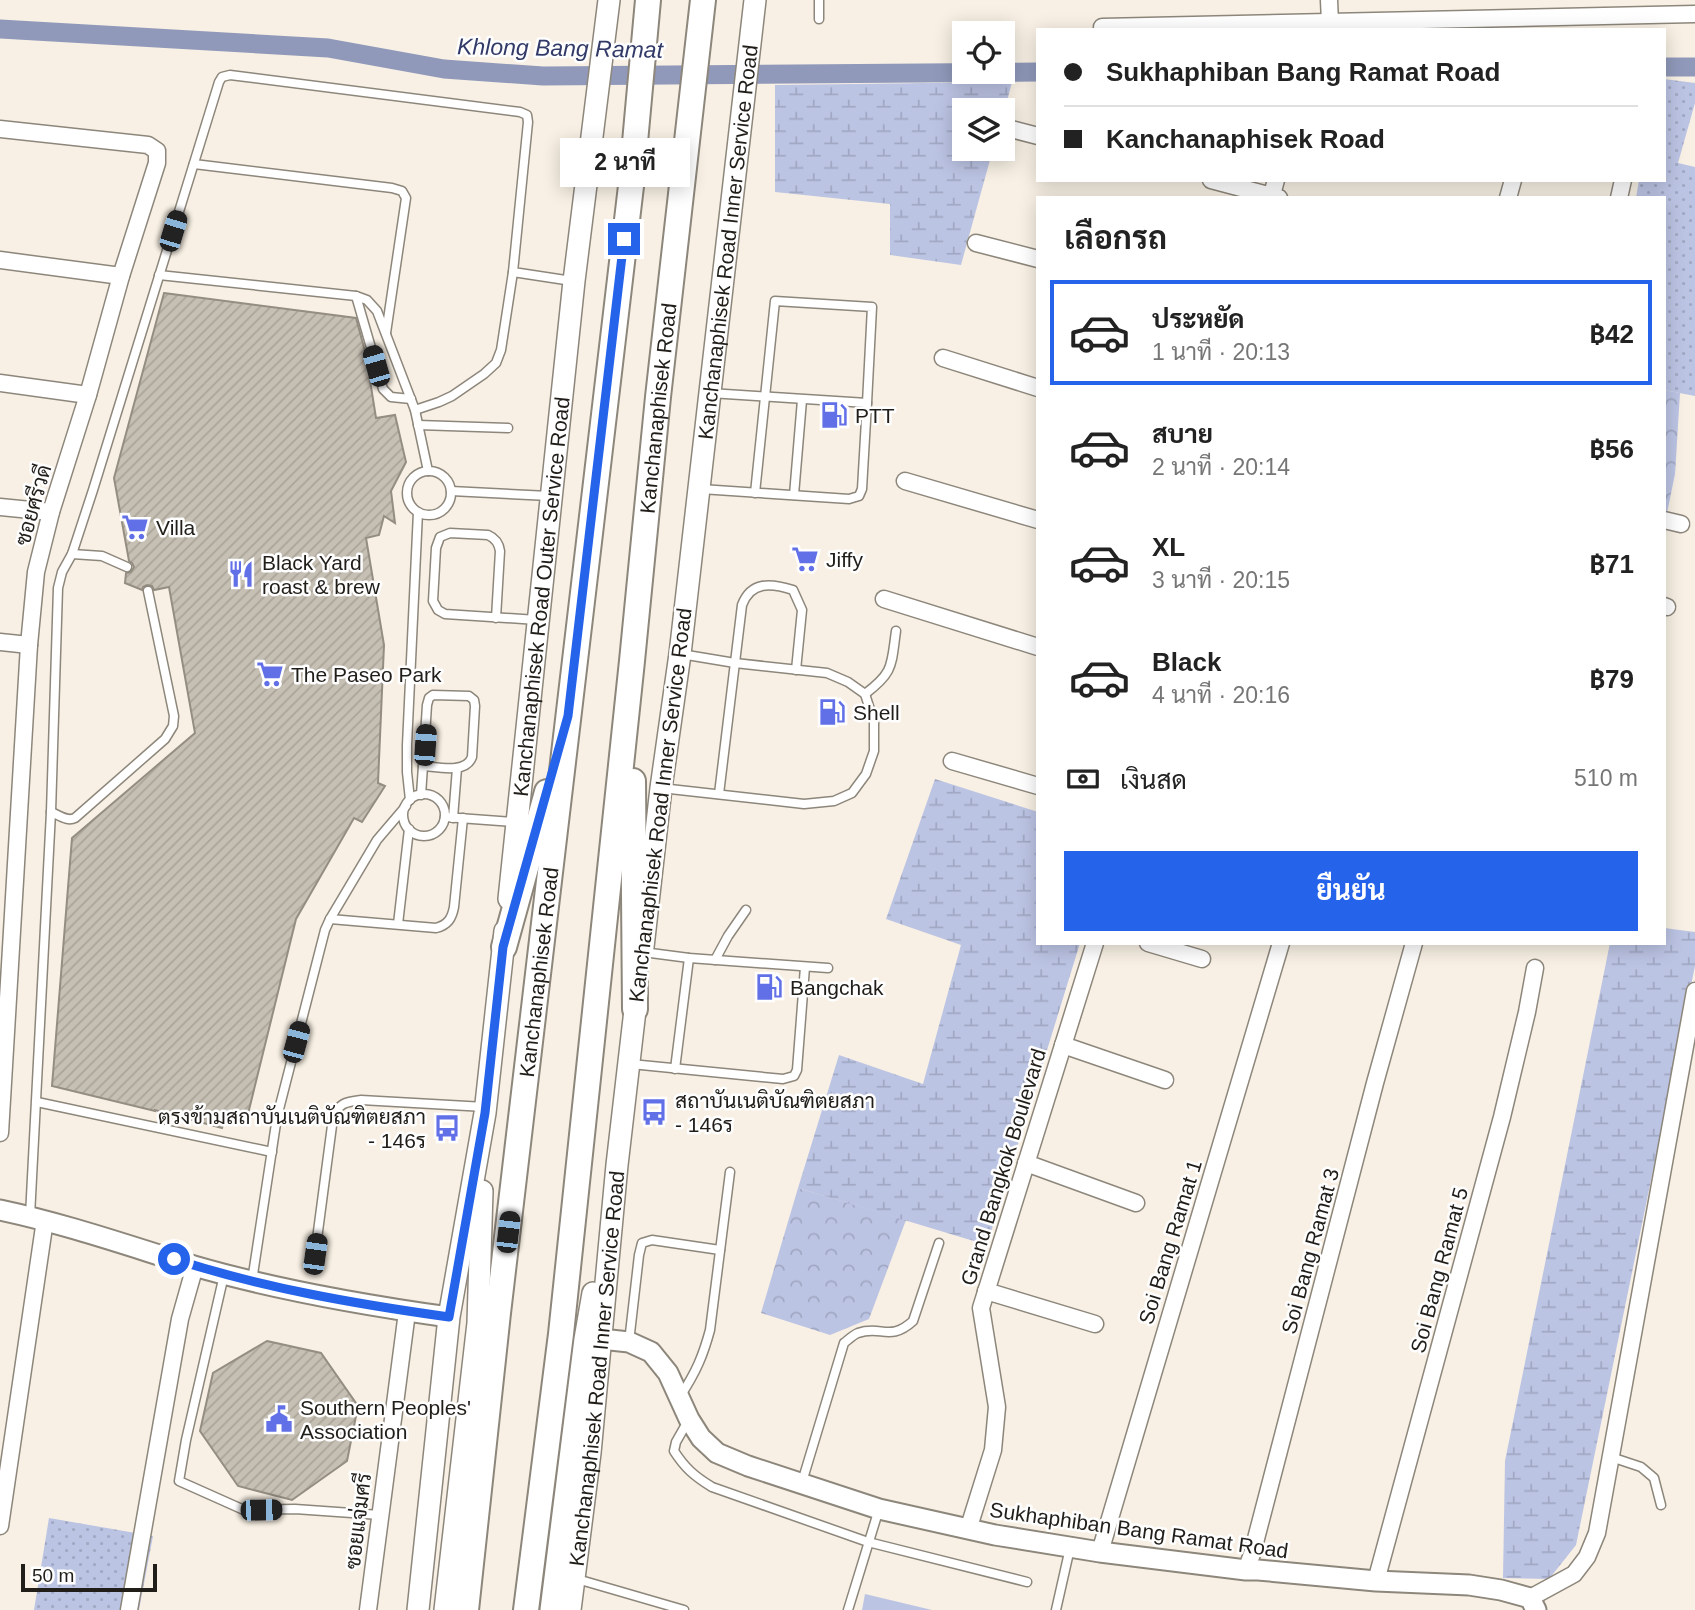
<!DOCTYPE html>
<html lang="th">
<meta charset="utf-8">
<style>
:root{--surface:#fff;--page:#f6f6f6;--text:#222;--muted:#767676;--line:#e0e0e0;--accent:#2563eb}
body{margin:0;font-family:Arial,Sarabun,sans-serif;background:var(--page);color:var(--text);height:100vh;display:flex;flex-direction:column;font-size:26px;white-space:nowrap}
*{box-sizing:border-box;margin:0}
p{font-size:23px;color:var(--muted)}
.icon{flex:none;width:38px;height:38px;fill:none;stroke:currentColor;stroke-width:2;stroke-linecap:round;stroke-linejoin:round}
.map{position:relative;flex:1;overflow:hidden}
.panel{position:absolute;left:1036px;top:196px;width:630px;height:749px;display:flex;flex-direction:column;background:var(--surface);border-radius:0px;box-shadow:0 4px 18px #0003}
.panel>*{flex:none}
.top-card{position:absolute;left:1036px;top:28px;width:630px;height:154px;border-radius:0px;box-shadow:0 4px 18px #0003;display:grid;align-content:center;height:154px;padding:0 28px;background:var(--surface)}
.fabs{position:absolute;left:952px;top:21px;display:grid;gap:14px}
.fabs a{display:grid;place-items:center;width:63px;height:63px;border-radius:0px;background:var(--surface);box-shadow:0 4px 18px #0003;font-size:35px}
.scale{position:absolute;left:21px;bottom:18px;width:136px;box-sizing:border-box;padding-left:7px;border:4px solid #211e1a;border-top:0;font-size:19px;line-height:24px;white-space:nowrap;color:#211e1a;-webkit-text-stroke:5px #fefefe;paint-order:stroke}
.end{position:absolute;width:32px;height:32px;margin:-16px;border:9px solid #2563eb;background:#fff;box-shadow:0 0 0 4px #fff}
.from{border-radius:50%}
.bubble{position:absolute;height:49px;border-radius:0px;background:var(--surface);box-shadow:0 4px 18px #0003;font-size:23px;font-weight:700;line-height:49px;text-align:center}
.car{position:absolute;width:21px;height:42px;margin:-21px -10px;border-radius:9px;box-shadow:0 0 5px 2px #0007;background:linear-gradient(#222 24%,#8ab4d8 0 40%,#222 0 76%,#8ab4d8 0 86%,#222 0)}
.top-card b{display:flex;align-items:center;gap:24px;height:66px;font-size:26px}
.top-card b+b{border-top:2px solid var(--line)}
.top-card i{width:18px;height:18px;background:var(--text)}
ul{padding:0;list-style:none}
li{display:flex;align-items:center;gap:21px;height:105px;margin:0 14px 10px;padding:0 14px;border:4px solid transparent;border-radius:0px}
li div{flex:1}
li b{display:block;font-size:26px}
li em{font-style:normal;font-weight:700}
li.selected{border-color:var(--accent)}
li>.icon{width:63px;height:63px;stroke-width:1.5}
h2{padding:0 28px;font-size:32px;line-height:84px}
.pay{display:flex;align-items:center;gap:18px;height:77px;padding:0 28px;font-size:26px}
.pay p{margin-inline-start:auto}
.button{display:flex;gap:14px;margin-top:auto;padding:14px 28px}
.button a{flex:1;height:80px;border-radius:0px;background:var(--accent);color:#fff;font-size:28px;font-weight:700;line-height:80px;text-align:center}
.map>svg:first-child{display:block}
.grass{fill:url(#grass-dots)}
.forest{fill:url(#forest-crowns)}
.wetland{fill:url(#wetland-marsh)}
.pitch{fill:#bcc4e4}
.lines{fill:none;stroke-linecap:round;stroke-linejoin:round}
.canal{stroke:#9099ba;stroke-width:19}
.building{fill:url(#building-hatch);stroke:#948d82;stroke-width:2}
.service-casing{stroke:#8d867b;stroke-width:11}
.minor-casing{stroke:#8d867b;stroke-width:19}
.tertiary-casing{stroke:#8d867b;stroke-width:23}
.secondary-casing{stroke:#8d867b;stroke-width:24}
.trunk-casing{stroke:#8d867b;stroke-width:28}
.service{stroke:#fff;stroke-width:8}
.minor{stroke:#fff;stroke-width:16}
.tertiary{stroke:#fff;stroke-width:19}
.secondary{stroke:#fff;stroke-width:21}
.trunk{stroke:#fff;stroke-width:24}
.route{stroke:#2563eb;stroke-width:9}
.labels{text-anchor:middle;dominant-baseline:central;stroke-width:5;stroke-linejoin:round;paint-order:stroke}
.street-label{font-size:21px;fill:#211e1a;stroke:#fefefe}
.poi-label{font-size:21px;fill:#211e1a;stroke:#fefefe;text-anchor:start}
.water-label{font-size:23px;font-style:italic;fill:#323a68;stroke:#fefefe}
</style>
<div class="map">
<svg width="1695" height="1610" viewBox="0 0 1695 1610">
<defs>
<pattern id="grass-dots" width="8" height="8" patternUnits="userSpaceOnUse" patternTransform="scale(1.75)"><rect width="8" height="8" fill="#bcc4e4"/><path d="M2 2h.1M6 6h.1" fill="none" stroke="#a1a8c3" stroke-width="1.8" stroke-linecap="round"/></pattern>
<pattern id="forest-crowns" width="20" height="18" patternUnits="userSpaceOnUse" patternTransform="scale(1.75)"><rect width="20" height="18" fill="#bcc4e4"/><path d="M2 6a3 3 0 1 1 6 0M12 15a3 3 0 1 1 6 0" fill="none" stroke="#a1a8c3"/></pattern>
<pattern id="wetland-marsh" width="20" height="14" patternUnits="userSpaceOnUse" patternTransform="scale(1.75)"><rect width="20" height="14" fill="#bcc4e4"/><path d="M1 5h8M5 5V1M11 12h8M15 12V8" fill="none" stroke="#a1a8c3"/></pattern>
<pattern id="building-hatch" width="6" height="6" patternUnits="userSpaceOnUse" patternTransform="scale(1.75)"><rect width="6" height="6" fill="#c6bfb3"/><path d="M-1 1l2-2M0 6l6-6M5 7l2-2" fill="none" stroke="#aaa499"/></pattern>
</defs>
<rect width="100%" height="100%" fill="#f8f0e4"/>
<!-- grass -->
<g class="grass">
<polygon points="1664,79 1695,83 1695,103 1678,163 1695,167 1695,396 1664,390 1664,198 1636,198 1639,180 1664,180"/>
<polygon points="49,1518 153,1536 139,1610 34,1610"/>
</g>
<!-- forest -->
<g class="forest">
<polygon points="1664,390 1680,393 1675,474 1667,513 1664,512"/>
<polygon points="798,1188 906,1220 869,1319 830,1335 761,1313"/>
</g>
<!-- wetland -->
<g class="wetland">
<polygon points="1012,82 1003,116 1003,110 964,110 964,149 993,149 961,265 890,255 890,204 775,192 775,85"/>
<polygon points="935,779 1038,812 1038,943 1080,943 987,1245 798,1188 839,1055 923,1084 961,945 886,919"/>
<polygon points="1664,928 1695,932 1695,966 1576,1545 1549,1579 1503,1578 1505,1461 1610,943 1664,943"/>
</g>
<!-- pitch -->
<polygon class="pitch" points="865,1594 932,1610 862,1610"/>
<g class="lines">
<!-- canal -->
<g class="canal">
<polyline points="0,29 328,48 444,69 543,76 1038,72"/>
<polyline points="1664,67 1695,67"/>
</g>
</g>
<!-- building -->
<g class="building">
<polygon points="164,293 356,318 366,355 376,418 395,415 406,462 391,491 395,523 384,516 379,535 366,538 384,645 378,783 385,786 362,822 354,818 296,919 247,1118 226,1112 222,1128 155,1110 155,1111 52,1086 72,838 195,733 169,587 154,590 152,586 147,585 143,587 142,590 125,583 126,573 131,572 134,567 132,563 129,561 114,478"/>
<polygon points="267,1341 321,1353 358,1406 347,1461 292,1500 238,1486 200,1431 213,1373"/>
</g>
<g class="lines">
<defs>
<g id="service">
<polyline points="819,0 819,19"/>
<polyline points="194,164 392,188 402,191 406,198 386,333"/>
<polyline points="159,275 356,296 367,300 377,311 415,410 428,471"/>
<polyline points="356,296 383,389 391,397 411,399"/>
<polyline points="415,410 439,402 452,396 484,374 496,363 501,350 513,272"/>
<polyline points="418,425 508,428"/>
<circle cx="429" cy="493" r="22"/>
<polyline points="701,489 849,499 859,496 862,489 867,403 710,393"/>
<polyline points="451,491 549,496"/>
<polyline points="755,493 775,301 872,307 867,403"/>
<polyline points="794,495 802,400"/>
<polyline points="72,554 102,556 127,567"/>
<path d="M 496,618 L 500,551 C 499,544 495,538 488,535 L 450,533 L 440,537 L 436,548 L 433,601 L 438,610 L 445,614 L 537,620"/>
<path d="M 865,694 C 894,672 891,666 896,631"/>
<path d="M 433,695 L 469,696 L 474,700 L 475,706 L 472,757 C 466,774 438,767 423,766 L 427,705 L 429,698 Z"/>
<polyline points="661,788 804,804 834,801 852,793 866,774 874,751 874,722 865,694 848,682 827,673 735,663 681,654"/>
<path d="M 719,794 L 742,605 C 751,581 771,583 793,590 L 802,610 L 796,670"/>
<circle cx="424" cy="815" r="21"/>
<polyline points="421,795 423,766"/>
<polyline points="410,800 407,772 407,745 418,512"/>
<path d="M 51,812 C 59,815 67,822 75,818 L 165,739 L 173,726 L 174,716 L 148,591"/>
<polyline points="445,817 515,822"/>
<polyline points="453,818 457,768"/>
<path d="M 330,919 L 436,928 C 448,925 452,918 454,907 L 463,818"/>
<polyline points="398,924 409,829"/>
<polyline points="643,952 689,958 828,968"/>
<polyline points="715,960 728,936 746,910"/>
<polyline points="631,1064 783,1079 794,1076 797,1070 805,967"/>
<polyline points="675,1069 689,958"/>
<polyline points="37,1102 272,1152"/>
<polyline points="30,1216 51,812 58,588 62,572 72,554 93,490 219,82 222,77 230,75 520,112 527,115 528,122 513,272 572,281"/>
<path d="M 315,1254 L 333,1118 C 339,1103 345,1102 361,1100 L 485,1107"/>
<polyline points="224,1275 186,1440 179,1481 244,1510 295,1509 380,1515"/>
<polyline points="252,1281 277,1117 325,930 330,919 377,840 406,806"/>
<polyline points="629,1342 639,1255 642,1243 652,1240 720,1250"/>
<path d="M 681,1395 C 696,1372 703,1356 710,1330 L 730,1172"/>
<path d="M 688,1421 L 676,1442 L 674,1451 C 685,1468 694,1476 712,1487 L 868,1542 L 1027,1582"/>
<polyline points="1611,1457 1641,1467 1654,1478 1661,1505"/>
<path d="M 802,1482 L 844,1343 C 848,1340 853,1335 858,1333 C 881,1325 890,1342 913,1321 L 939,1243"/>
<polyline points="577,1579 684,1610"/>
<polyline points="848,1610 879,1509"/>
<polyline points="1056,1610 1070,1548"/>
</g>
<g id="minor">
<polyline points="1329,0 1330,23"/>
<polyline points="1102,27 1695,14"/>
<polyline points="1007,128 1038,136"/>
<polyline points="0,129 148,145 157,151 157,163 121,276 88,395 51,512 36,572 29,645 0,1133"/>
<polyline points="1211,180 1279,198"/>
<polyline points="1271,198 1276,180"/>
<polyline points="1508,198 1513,180"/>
<polyline points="1619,198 1623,180"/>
<polyline points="976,243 1038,259"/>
<polyline points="0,260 121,276"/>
<polyline points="943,358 1038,388"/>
<polyline points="0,383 88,395"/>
<polyline points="905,481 1038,520"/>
<polyline points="0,507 51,512"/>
<polyline points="1664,520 1681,524"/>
<polyline points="884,599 1038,647"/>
<polyline points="1664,606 1667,607"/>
<polyline points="0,642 29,645"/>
<polyline points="952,761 1038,786"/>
<polyline points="1148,943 1202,959"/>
<polyline points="1063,1045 1165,1080"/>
<polyline points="1026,1163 1136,1203"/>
<polyline points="986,1291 1095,1324"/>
<polyline points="0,1526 45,1220"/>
<polyline points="968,1530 993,1450 997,1407 981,1308 1095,943"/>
<polyline points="1100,1552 1281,943"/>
<polyline points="1246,1570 1252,1554 1375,1083 1414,943"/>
<polyline points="1376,1581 1502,1117 1527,1012 1535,968"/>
<polyline points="1530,1598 1574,1574 1587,1557 1597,1533 1695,991"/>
<polyline points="129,1610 180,1319 195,1266"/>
<polyline points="368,1610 407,1312"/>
</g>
<g id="tertiary">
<path d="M 0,1210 C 66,1224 129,1246 194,1266 C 277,1290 363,1305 449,1317"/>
<polyline points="601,1339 629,1342 651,1352 668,1373 689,1419 701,1438 717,1453 748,1466 879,1509 995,1535 1100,1552 1246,1570 1258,1570 1376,1581 1469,1585 1501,1590 1530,1598 1536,1610"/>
</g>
<g id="secondary">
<path id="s1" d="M 509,899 L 574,281 L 609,0"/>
<path id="s2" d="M 643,947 L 661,788 L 680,654 L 755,0"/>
<polyline points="418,1610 449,1317 485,1113 505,931"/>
<polyline points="445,1610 478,1323 482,1191"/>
<polyline points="551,1610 585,1339 593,1293"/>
<path id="s3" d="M 570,1610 L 590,1453 L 617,1165 L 637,993"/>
</g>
<g id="trunk">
<polyline points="633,781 635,1009"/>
<polyline points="504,947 547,792"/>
<path id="s4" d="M 466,1610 L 498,1313 L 631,186 L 648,0"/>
<path id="s5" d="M 526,1610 L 561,1334 L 632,661 L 658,397 L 703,0"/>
</g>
</defs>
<!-- service casing -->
<use href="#service" class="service-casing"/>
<!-- minor casing -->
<use href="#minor" class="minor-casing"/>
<!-- tertiary casing -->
<use href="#tertiary" class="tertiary-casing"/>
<!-- secondary casing -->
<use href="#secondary" class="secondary-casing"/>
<!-- trunk casing -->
<use href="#trunk" class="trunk-casing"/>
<!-- service -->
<use href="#service" class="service"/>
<!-- minor -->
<use href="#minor" class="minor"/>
<!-- tertiary -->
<use href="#tertiary" class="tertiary"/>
<!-- secondary -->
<use href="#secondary" class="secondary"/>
<!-- trunk -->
<use href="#trunk" class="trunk"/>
</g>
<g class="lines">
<!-- route -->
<path class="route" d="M 174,1259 C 263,1288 356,1304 449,1317 L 485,1113 L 503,947 L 568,716 L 624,239"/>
</g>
<!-- icons -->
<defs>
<symbol id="fuel-bare" viewBox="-9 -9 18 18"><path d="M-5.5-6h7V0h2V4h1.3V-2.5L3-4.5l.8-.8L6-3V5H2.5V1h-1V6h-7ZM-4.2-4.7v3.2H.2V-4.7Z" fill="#6270e8" stroke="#fefefe" stroke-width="2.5" paint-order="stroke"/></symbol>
<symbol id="supermarket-bare" viewBox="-9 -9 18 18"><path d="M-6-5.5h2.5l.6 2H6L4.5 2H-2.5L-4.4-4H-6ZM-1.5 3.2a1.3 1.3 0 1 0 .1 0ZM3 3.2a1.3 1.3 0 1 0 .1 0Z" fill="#6270e8" stroke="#fefefe" stroke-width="2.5" paint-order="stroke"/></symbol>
<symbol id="restaurant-bare" viewBox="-9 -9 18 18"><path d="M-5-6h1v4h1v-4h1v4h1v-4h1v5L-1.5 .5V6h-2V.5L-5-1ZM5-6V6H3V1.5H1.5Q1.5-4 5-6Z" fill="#6270e8" stroke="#fefefe" stroke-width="2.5" paint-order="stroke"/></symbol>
<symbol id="bus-bare" viewBox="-9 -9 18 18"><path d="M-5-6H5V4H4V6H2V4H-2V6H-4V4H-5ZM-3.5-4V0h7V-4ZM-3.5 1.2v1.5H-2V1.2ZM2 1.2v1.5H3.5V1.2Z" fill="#6270e8" stroke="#fefefe" stroke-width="2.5" paint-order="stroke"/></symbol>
<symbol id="civic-bare" viewBox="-9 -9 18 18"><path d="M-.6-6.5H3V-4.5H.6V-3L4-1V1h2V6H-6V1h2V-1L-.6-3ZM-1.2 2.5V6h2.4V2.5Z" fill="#6270e8" stroke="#fefefe" stroke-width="2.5" paint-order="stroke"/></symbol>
</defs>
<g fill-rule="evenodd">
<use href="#fuel-bare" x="815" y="396" width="38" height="38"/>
<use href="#supermarket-bare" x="116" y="508" width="38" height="38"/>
<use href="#supermarket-bare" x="786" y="540" width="38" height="38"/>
<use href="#restaurant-bare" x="222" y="555" width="38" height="38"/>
<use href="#supermarket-bare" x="251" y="655" width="38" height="38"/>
<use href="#fuel-bare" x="813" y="693" width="38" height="38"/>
<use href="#fuel-bare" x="750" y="968" width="38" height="38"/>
<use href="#bus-bare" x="635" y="1093" width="38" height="38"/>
<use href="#bus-bare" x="428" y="1109" width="38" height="38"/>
<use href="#civic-bare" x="260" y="1400" width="38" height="38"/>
</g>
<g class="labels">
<!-- street labels -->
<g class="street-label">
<text stroke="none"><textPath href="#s2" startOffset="710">Kanchanaphisek Road Inner Service Road</textPath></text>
<text stroke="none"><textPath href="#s5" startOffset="1209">Kanchanaphisek Road</textPath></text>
<text transform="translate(33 505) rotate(-74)">ซอยศรีวดี</text>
<text stroke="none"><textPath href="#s1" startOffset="304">Kanchanaphisek Road Outer Service Road</textPath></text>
<text transform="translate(660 805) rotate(-83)">Kanchanaphisek Road Inner Service Road</text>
<text stroke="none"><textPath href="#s4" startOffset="642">Kanchanaphisek Road</textPath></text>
<text transform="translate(1003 1167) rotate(-73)">Grand Bangkok Boulevard</text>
<text transform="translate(1170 1242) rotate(-73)">Soi Bang Ramat 1</text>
<text transform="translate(1310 1251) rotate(-75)">Soi Bang Ramat 3</text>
<text transform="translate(1439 1270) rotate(-75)">Soi Bang Ramat 5</text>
<text stroke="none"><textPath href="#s3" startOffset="243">Kanchanaphisek Road Inner Service Road</textPath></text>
<text transform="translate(358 1521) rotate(-83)">ซอยแจ่มศรี</text>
<text transform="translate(1139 1530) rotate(8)">Sukhaphiban Bang Ramat Road</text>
</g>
<!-- poi labels -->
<g class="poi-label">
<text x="855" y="415">PTT</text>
<text x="156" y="527">Villa</text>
<text x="826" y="559">Jiffy</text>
<text x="262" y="562">Black Yard<tspan x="262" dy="24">roast &amp; brew</tspan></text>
<text x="291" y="674">The Paseo Park</text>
<text x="853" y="712">Shell</text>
<text x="790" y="987">Bangchak</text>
<text x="675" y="1100">สถาบันเนติบัณฑิตยสภา<tspan x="675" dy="24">- 146ร</tspan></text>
<text x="426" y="1116" text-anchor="end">ตรงข้ามสถาบันเนติบัณฑิตยสภา<tspan x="426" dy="24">- 146ร</tspan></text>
<text x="300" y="1407">Southern Peoples'<tspan x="300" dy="24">Association</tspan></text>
</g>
<!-- water labels -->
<g class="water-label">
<text transform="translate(560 48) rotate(1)">Khlong Bang Ramat</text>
</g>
</g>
</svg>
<div class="fabs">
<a><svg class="icon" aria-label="locate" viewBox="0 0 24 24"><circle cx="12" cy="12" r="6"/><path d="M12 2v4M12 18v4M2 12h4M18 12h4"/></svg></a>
<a><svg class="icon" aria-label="layers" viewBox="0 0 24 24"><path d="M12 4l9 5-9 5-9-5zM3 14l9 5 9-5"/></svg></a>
</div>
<div class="scale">50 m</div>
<i class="end from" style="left:174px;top:1259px"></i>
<i class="end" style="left:624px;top:239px"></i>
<div class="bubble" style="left:560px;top:138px;width:130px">2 นาที</div>
<i class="car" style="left:173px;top:231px;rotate:17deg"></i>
<i class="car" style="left:376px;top:366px;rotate:344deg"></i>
<i class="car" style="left:425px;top:745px;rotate:4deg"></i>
<i class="car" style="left:296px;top:1042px;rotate:15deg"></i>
<i class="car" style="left:508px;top:1232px;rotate:7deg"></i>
<i class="car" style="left:315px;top:1254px;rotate:8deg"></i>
<i class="car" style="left:261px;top:1510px;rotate:89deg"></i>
<div class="top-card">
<b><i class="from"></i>Sukhaphiban Bang Ramat Road</b>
<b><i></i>Kanchanaphisek Road</b>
</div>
<section class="panel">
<h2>เลือกรถ</h2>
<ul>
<li class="selected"><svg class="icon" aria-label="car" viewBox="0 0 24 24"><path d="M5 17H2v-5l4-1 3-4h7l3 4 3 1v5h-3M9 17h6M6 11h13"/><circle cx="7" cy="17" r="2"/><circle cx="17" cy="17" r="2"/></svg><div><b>ประหยัด</b><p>1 นาที · 20:13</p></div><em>฿42</em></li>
<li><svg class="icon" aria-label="car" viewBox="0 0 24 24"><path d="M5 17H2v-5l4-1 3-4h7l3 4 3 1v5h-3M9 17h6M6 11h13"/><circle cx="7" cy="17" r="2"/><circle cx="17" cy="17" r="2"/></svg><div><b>สบาย</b><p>2 นาที · 20:14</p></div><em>฿56</em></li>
<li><svg class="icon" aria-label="car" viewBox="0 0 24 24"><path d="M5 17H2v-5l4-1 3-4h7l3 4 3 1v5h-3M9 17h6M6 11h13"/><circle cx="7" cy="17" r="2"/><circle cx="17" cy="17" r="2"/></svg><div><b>XL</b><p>3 นาที · 20:15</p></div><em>฿71</em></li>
<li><svg class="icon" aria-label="car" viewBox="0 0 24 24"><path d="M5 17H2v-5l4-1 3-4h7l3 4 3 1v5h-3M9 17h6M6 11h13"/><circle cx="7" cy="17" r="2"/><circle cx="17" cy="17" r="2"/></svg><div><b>Black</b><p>4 นาที · 20:16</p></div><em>฿79</em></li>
</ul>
<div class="pay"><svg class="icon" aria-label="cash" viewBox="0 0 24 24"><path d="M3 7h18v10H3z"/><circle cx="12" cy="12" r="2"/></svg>เงินสด<p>510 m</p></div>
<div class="button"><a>ยืนยัน</a></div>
</section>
</div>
